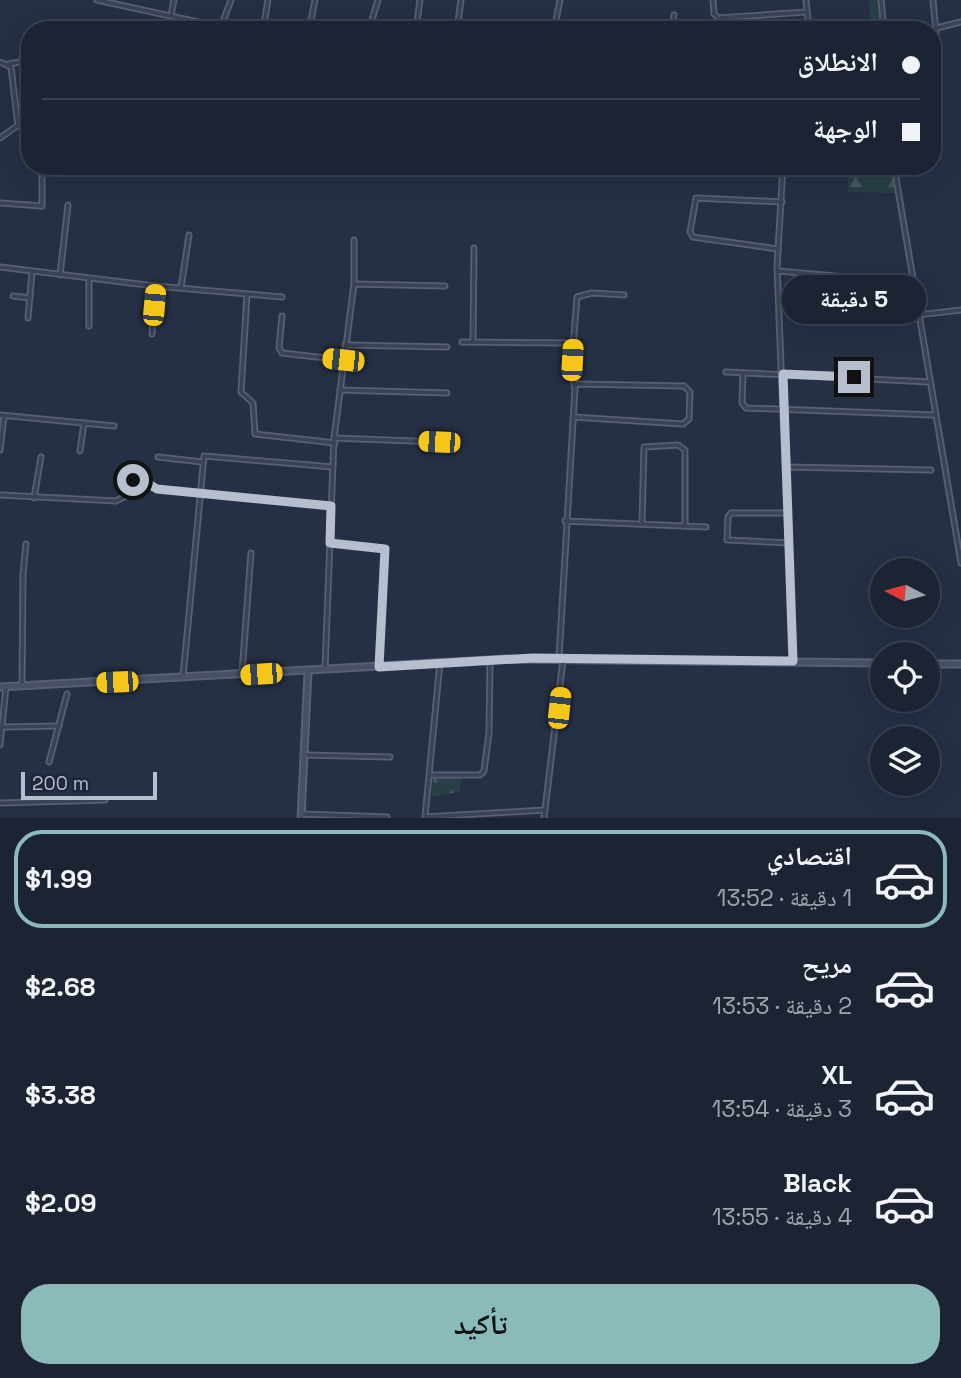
<!DOCTYPE html>
<html lang="ar">
<meta charset="utf-8">
<style>
:root{--surface:#1c2434;--page:#293040;--text:#f1f3f6;--muted:#a0a4ac;--line:#3a414f;--accent:#8bbbb9}
body{margin:0;font-family:"Space Grotesk","Noto Naskh Arabic",sans-serif;background:var(--page);color:var(--text);direction:rtl;height:100vh;display:flex;flex-direction:column;font-size:26px;white-space:nowrap}
*{box-sizing:border-box;margin:0}
p{font-size:23px;color:var(--muted)}
.icon{flex:none;width:38px;height:38px;fill:none;stroke:currentColor;stroke-width:2;stroke-linecap:round;stroke-linejoin:round}
.map{position:relative;height:818px;overflow:hidden;direction:ltr}
.details{display:flex;flex-direction:column;background:var(--surface);flex:1}
.details>*{flex:none}
.guide{position:absolute;left:21px;top:21px;width:920px;height:154px;border-radius:28px;box-shadow:0 7px 28px #0002,0 0 0 2px var(--line);direction:rtl;display:grid;align-content:center;height:154px;padding:0 21px;background:var(--surface)}
.needle{width:46px;rotate:276deg}
.controls{position:absolute;left:870px;top:558px;display:grid;gap:14px}
.controls a{display:grid;place-items:center;width:70px;height:70px;border-radius:50%;background:var(--surface);box-shadow:0 7px 28px #0002,0 0 0 2px var(--line);font-size:35px}
.scale{position:absolute;left:21px;bottom:18px;width:136px;box-sizing:border-box;padding-left:7px;border:4px solid #b7bece;border-top:0;font-size:19px;line-height:24px;white-space:nowrap;color:#b7bece;-webkit-text-stroke:5px #1e273a;paint-order:stroke}
.end{position:absolute;width:32px;height:32px;margin:-16px;border:9px solid #b7bece;background:#111;box-shadow:0 0 0 4px #111}
.from{border-radius:50%}
.bubble{position:absolute;height:49px;border-radius:24px;background:var(--surface);box-shadow:0 7px 28px #0002,0 0 0 2px var(--line);font-size:23px;font-weight:700;line-height:49px;text-align:center;direction:rtl}
.car{position:absolute;width:21px;height:42px;margin:-21px -10px;border-radius:9px;box-shadow:0 0 5px 2px #0007;background:linear-gradient(#f5c518 24%,#345 0 40%,#f5c518 0 76%,#345 0 86%,#f5c518 0)}
.guide b{display:flex;align-items:center;gap:24px;height:66px;font-size:26px}
.guide b+b{border-top:2px solid var(--line)}
.guide i{width:18px;height:18px;background:var(--text)}
ul{padding:12px 0 0;list-style:none}
li{display:flex;align-items:center;gap:21px;height:98px;margin:0 14px 10px;padding:0 7px;border:4px solid transparent;border-radius:28px}
li div{flex:1}
li b{display:block;font-size:26px}
li em{font-style:normal;font-weight:700}
li.on{border-color:var(--accent)}
li>.icon{width:63px;height:63px;stroke-width:1.5}
.cta{display:flex;gap:14px;margin-top:auto;padding:14px 21px}
.cta a{flex:1;height:80px;border-radius:28px;background:var(--accent);color:#111;font-size:28px;font-weight:700;line-height:80px;text-align:center}
.map>svg:first-child{display:block}
.forest{fill:url(#forest-firs)}
.lines{fill:none;stroke-linecap:round;stroke-linejoin:round}
.street-casing{stroke:#586072;stroke-width:7}
.secondary-casing{stroke:#586072;stroke-width:9}
.street{stroke:#3a4255;stroke-width:3.5}
.secondary{stroke:#475068;stroke-width:5}
.route{stroke:#b7bece;stroke-width:9}
</style>
<div class="map">
<svg width="961" height="818" viewBox="0 0 961 818">
<defs>
<pattern id="forest-firs" width="22" height="20" patternUnits="userSpaceOnUse" patternTransform="scale(1.75)"><rect width="22" height="20" fill="#274046"/><path d="M5 1l3.5 6h-7zM16 11l3.5 6h-7z" fill="#445a60"/></pattern>
</defs>
<rect width="100%" height="100%" fill="#253045"/>
<!-- forest -->
<g class="forest">
<polygon points="869,0 878,0 882,30 871,30"/>
<polygon points="848,166 892,166 895,193 848,192"/>
<polygon points="433,778 461,778 460,792 432,796"/>
</g>
<g class="lines">
<defs>
<g id="street">
<polyline points="97,0 221,27 253,30"/>
<polyline points="713,0 714,14 719,18 807,12"/>
<polyline points="806,0 809,30"/>
<polyline points="881,0 883,20"/>
<polyline points="171,15 174,0"/>
<polyline points="221,27 231,0"/>
<polyline points="937,28 961,22"/>
<polyline points="263,30 268,0"/>
<polyline points="309,30 315,0"/>
<polyline points="369,30 378,0"/>
<polyline points="416,30 420,0"/>
<polyline points="457,30 461,0"/>
<polyline points="554,30 560,0"/>
<polyline points="672,30 674,15"/>
<polyline points="933,46 937,43 933,0"/>
<polyline points="0,62 11,67 18,126"/>
<polyline points="9,64 30,60"/>
<polyline points="0,138 30,117"/>
<polyline points="783,166 777,267 793,661"/>
<polyline points="894,166 961,563"/>
<polyline points="0,203 42,206 42,166"/>
<polyline points="354,240 354,284"/>
<polyline points="778,249 693,237 690,232 696,198 782,202"/>
<polyline points="0,267 155,286 282,297"/>
<polyline points="779,271 913,283"/>
<polyline points="60,275 68,205"/>
<polyline points="181,288 189,235"/>
<polyline points="247,295 241,392 253,403 255,434 335,443"/>
<polyline points="13,296 30,298"/>
<polyline points="918,315 961,310"/>
<polyline points="282,316 279,348 282,353 343,360"/>
<polyline points="28,318 32,272"/>
<polyline points="89,326 89,279"/>
<polyline points="152,334 155,286"/>
<polyline points="462,342 573,343"/>
<polyline points="473,342 474,248"/>
<polyline points="345,345 447,347"/>
<polyline points="726,372 929,382"/>
<polyline points="743,373 742,403 746,408 934,415"/>
<polyline points="574,386 572,360 577,297 592,293 624,295"/>
<polyline points="340,390 447,393"/>
<polyline points="0,415 114,426"/>
<polyline points="334,438 439,442"/>
<polyline points="0,450 4,416"/>
<polyline points="80,451 84,423"/>
<polyline points="158,457 202,462"/>
<polyline points="786,467 931,470"/>
<polyline points="0,495 116,501 124,497 133,480 144,480 157,489 331,506"/>
<polyline points="34,498 41,457"/>
<polyline points="788,513 731,513 728,517 727,540 789,543"/>
<polyline points="565,521 706,527"/>
<polyline points="642,524 644,447 678,445 685,450 685,526"/>
<polyline points="330,543 385,549 379,667"/>
<polyline points="559,658 575,388 576,384 684,386 690,392 689,419 683,424 573,417"/>
<polyline points="440,662 425,817 545,810"/>
<polyline points="325,669 334,438 354,284 445,286"/>
<polyline points="242,673 251,553"/>
<polyline points="183,677 204,456 333,467"/>
<polyline points="22,686 23,574 26,544"/>
<polyline points="2,727 59,726"/>
<polyline points="0,745 6,687"/>
<polyline points="304,755 390,757"/>
<polyline points="49,762 67,694"/>
<polyline points="430,775 480,775 484,771 489,733 490,660"/>
<polyline points="0,803 105,800"/>
<polyline points="301,814 387,817"/>
<polyline points="544,818 563,660"/>
</g>
<g id="secondary">
<polyline points="928,664 961,664"/>
<polyline points="0,687 506,659 882,663"/>
<polyline points="301,818 308,672"/>
</g>
</defs>
<!-- street casing -->
<use href="#street" class="street-casing"/>
<!-- secondary casing -->
<use href="#secondary" class="secondary-casing"/>
<!-- street -->
<use href="#street" class="street"/>
<!-- secondary -->
<use href="#secondary" class="secondary"/>
</g>
<g class="lines">
<!-- route -->
<polyline class="route" points="133,480 144,481 157,489 331,506 330,543 385,549 379,667 533,658 793,661 783,374 854,377"/>
</g>
</svg>
<div class="controls">
<a><svg class="needle" viewBox="-14 -14 28 28"><path d="M0-13l5 13h-10z" fill="#e53935"/><path d="M0 13l5-13h-10z" fill="#a0a4ac"/></svg></a>
<a><svg class="icon" aria-label="locate" viewBox="0 0 24 24"><circle cx="12" cy="12" r="6"/><path d="M12 2v4M12 18v4M2 12h4M18 12h4"/></svg></a>
<a><svg class="icon" aria-label="layers" viewBox="0 0 24 24"><path d="M12 4l9 5-9 5-9-5zM3 14l9 5 9-5"/></svg></a>
</div>
<div class="scale">200 m</div>
<i class="end from" style="left:133px;top:480px"></i>
<i class="end" style="left:854px;top:377px"></i>
<div class="bubble" style="left:782px;top:275px;width:144px">5 دقيقة</div>
<i class="car" style="left:154px;top:305px;rotate:5deg"></i>
<i class="car" style="left:343px;top:360px;rotate:276deg"></i>
<i class="car" style="left:572px;top:360px;rotate:3deg"></i>
<i class="car" style="left:439px;top:442px;rotate:272deg"></i>
<i class="car" style="left:261px;top:674px;rotate:266deg"></i>
<i class="car" style="left:117px;top:682px;rotate:268deg"></i>
<i class="car" style="left:559px;top:708px;rotate:6deg"></i>
<div class="guide">
<b><i class="from"></i>الانطلاق</b>
<b><i></i>الوجهة</b>
</div>
</div>
<section class="details">
<ul>
<li class="on"><svg class="icon" aria-label="car" viewBox="0 0 24 24"><path d="M5 17H2v-5l4-1 3-4h7l3 4 3 1v5h-3M9 17h6M6 11h13"/><circle cx="7" cy="17" r="2"/><circle cx="17" cy="17" r="2"/></svg><div><b>اقتصادي</b><p>1 دقيقة · 13:52</p></div><em>$1.99</em></li>
<li><svg class="icon" aria-label="car" viewBox="0 0 24 24"><path d="M5 17H2v-5l4-1 3-4h7l3 4 3 1v5h-3M9 17h6M6 11h13"/><circle cx="7" cy="17" r="2"/><circle cx="17" cy="17" r="2"/></svg><div><b>مريح</b><p>2 دقيقة · 13:53</p></div><em>$2.68</em></li>
<li><svg class="icon" aria-label="car" viewBox="0 0 24 24"><path d="M5 17H2v-5l4-1 3-4h7l3 4 3 1v5h-3M9 17h6M6 11h13"/><circle cx="7" cy="17" r="2"/><circle cx="17" cy="17" r="2"/></svg><div><b>XL</b><p>3 دقيقة · 13:54</p></div><em>$3.38</em></li>
<li><svg class="icon" aria-label="car" viewBox="0 0 24 24"><path d="M5 17H2v-5l4-1 3-4h7l3 4 3 1v5h-3M9 17h6M6 11h13"/><circle cx="7" cy="17" r="2"/><circle cx="17" cy="17" r="2"/></svg><div><b>Black</b><p>4 دقيقة · 13:55</p></div><em>$2.09</em></li>
</ul>
<div class="cta"><a>تأكيد</a></div>
</section>
